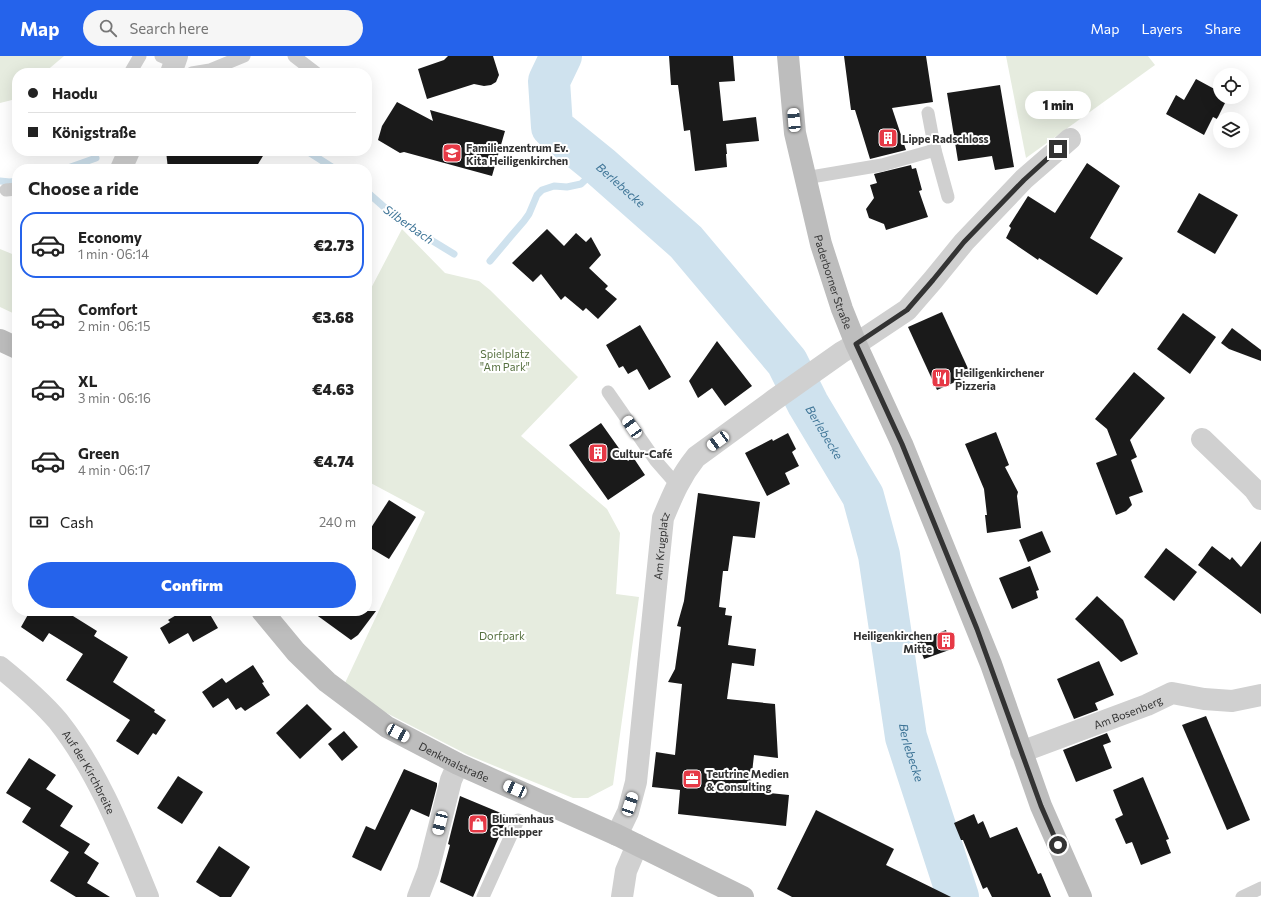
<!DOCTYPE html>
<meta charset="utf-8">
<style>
:root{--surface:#fff;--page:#f6f6f6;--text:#222;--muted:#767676;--line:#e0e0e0;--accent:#2563eb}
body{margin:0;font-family:Commissioner,sans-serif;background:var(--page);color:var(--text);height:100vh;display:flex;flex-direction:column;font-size:15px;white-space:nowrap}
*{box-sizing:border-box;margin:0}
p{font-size:13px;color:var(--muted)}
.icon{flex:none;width:22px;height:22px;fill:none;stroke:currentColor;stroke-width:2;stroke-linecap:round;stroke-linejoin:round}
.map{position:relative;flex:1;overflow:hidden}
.details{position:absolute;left:12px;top:108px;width:360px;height:452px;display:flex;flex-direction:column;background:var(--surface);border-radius:16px;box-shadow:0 4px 16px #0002}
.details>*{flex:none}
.top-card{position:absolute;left:12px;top:12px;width:360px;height:88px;border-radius:16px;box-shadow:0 4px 16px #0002;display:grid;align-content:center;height:88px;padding:0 16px;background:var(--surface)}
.tools{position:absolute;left:1213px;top:12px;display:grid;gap:8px}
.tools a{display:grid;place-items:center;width:36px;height:36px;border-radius:50%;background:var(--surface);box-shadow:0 4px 16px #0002;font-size:20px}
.end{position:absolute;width:18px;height:18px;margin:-9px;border:5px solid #333;background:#fff;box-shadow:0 0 0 2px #fff}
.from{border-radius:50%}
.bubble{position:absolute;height:28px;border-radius:14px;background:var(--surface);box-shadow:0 4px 16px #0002;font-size:13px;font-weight:800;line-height:28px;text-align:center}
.car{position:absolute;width:12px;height:24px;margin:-12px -6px;border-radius:5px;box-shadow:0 0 3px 1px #0007;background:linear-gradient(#fff 24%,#345 0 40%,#fff 0 76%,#345 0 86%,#fff 0)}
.top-card b{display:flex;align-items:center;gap:14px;height:38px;font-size:15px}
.top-card b+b{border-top:1px solid var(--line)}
.top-card i{width:10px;height:10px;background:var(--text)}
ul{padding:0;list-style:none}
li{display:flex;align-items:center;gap:12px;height:66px;margin:0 8px 6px;padding:0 8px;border:2px solid transparent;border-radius:16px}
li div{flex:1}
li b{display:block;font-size:15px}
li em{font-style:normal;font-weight:800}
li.on{border-color:var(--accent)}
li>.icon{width:36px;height:36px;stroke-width:1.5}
h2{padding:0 16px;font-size:18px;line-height:48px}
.pay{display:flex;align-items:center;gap:10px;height:44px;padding:0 16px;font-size:15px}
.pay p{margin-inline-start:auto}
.cta{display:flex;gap:8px;margin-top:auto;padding:8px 16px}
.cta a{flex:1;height:46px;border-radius:24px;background:var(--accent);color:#fff;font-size:16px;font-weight:800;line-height:46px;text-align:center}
header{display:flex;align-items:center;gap:24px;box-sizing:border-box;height:56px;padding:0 20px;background:var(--accent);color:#fff}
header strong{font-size:19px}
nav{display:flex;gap:22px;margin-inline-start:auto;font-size:14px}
.search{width:280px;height:36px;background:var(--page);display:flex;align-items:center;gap:10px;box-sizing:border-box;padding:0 14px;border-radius:22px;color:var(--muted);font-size:15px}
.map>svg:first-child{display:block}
.green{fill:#e6ecdf}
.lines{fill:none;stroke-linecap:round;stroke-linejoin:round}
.stream{stroke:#cfe2ee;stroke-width:7}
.river{stroke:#cfe2ee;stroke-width:42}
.building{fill:#1a1a1a}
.lane{stroke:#d0d0d0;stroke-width:13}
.street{stroke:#d0d0d0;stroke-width:22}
.secondary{stroke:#bdbdbd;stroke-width:22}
.route{stroke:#333;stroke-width:5}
.labels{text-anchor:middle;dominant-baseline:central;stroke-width:4;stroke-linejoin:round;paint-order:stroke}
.poi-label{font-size:11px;font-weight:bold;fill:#333;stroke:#fff;text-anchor:start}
.street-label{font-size:11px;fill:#333;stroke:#fff}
.park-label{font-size:11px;fill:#56703f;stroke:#fff}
.water-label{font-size:12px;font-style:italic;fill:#3f7597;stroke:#fff}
</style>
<header>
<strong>Map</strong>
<div class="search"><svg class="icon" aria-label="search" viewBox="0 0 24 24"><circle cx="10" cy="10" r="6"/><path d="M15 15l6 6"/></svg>Search here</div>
<nav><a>Map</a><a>Layers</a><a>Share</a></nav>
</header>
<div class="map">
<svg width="1261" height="841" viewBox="0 0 1261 841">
<rect width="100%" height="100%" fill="#fff"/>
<!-- green -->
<g class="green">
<polygon points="0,0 64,0 44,17 17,17 17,39 12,44 0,47"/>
<polygon points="1006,0 1148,0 1155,9 1026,102"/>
<polygon points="402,173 445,217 479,225 490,234 578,321 521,380 607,453 620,477 616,538 639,541 613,729 588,742 573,742 468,699 369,648 345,627 425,456 367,425 367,240"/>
<polygon points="0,193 17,200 17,259 0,251"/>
</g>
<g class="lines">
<!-- stream -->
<g class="stream">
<polyline points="307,95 335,113"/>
<polyline points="65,113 96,102"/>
<polyline points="0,125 10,126 17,125"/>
<polyline points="367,136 400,165 454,198"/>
<polyline points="490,205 511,180 524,165 529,158 537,139 542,134 554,130 567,131 581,128 600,110"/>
</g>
<!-- river -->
<path class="river" id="s1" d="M 561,0 L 549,25 L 552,71 L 600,110 L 686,186 L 787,306 L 808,348 L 863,440 L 879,499 L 906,681 L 958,841"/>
</g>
<!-- building -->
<g class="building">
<polygon points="448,0 493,0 499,19 496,26 491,29 484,30 474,28 427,43 418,13 444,4"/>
<polygon points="669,0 733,0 735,25 719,26 723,65 756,61 759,85 726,88 727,98 726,98 727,111 695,115 690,74 684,75 678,29 671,29"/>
<polygon points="844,0 926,0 933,46 892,52 906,94 870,103 855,54 851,54"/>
<polygon points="1196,23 1220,36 1220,41 1228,41 1217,63 1213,61 1204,79 1166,58 1176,39 1184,44"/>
<polygon points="1000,29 1014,111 995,114 992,100 958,105 947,37"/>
<polygon points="397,46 433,65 430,54 505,75 492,120 404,96 400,97 378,84 382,70"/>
<polygon points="166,95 266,95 255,113 168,113"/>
<polygon points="1087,107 1120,130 1090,182 1123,202 1097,239 1039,202 1038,204 1006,182 1011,172 1009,170 1028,140 1055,157"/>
<polygon points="911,109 912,113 916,112 922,134 919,135 928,161 886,174 884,168 869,162 866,153 874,142 870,129 877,127 874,118"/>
<polygon points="1199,137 1238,159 1215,198 1177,176"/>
<polygon points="547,173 564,190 576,177 586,186 591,181 601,199 589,212 608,230 605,233 617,243 598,263 586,252 583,255 565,240 561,244 541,218 533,226 512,207"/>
<polygon points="942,256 971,319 937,334 908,271"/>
<polygon points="1183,257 1216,281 1190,318 1157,293"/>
<polygon points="640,269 671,321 649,334 637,313 628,318 623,310 619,312 606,289"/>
<polygon points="1232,272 1261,294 1261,305 1229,293 1221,287"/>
<polygon points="717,285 752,330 725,350 712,332 698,342 689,325"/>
<polygon points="1134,316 1165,342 1130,384 1137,401 1131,404 1143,436 1129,441 1132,449 1126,455 1116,459 1096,407 1117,399 1107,373 1095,363"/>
<polygon points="601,367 628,405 633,401 645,419 608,444 569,389"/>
<polygon points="996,376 1009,409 1005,411 1018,436 1017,440 1021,472 987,477 985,459 987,459 984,433 965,388"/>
<polygon points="788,377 796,393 792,396 799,410 785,417 790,428 767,440 745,397 772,383 773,385"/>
<polygon points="698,437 760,446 755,482 733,480 728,515 723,515 719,551 726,552 725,559 732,560 728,589 756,593 754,610 732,607 727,643 775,648 778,702 754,699 750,735 789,739 786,770 678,758 680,734 652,731 656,696 675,699 682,628 668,626 675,613 681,571 677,570 684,545"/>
<polygon points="389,444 416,461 389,503 367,490 367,478"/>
<polygon points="1042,475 1051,496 1028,506 1019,484"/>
<polygon points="1261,485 1261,558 1198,509 1212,490 1230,504 1232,501 1241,511"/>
<polygon points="1166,492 1197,516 1174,545 1144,521"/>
<polygon points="1030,510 1039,534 1036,535 1038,542 1012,553 999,522"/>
<polygon points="1097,540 1123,564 1138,598 1121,606 1075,563"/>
<polygon points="30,555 65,555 97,575 94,580 128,601 113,626 155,654 154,656 166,664 156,679 153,677 138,699 116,685 130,664 66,624 83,598 49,577 43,586 21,571"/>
<polygon points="183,555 208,555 218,572 193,586 188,577 169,588 160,572 170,566 168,564"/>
<polygon points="311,555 376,555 358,579 351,584"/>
<polygon points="946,574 952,593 924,603 917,585"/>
<polygon points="1099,605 1114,639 1095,647 1098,654 1074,663 1057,623"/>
<polygon points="253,609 264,626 262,627 270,639 245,655 241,651 236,654 228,642 213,652 202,636 222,622 226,627"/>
<polygon points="307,648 332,673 300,703 276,677"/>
<polygon points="1206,660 1250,764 1227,774 1182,669"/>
<polygon points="344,675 358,691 342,705 328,688"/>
<polygon points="1107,677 1111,686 1103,689 1112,712 1076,726 1063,694"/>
<polygon points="29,702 56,719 46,733 73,750 60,770 90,788 84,797 99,807 87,827 110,841 76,841 50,825 69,796 22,766 31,752 6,737"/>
<polygon points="404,713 437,727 437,730 429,761 411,753 381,815 352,801 366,770 375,774"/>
<polygon points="178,720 203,736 182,768 157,752"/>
<polygon points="1143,721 1169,783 1166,784 1171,797 1141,809 1132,786 1126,788 1115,763 1123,759 1113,734"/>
<polygon points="460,740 508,760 473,841 440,826 450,789 448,788"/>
<polygon points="816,754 894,793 886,809 951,841 792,841 777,833"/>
<polygon points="974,758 978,768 983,765 990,782 1017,771 1038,818 1041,817 1051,841 992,841 987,831 983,833 963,784 961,784 954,767"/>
<polygon points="219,790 250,811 231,841 220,841 196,826"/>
</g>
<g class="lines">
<!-- lane -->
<g class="lane">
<polyline points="161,0 175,6"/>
<polyline points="294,0 316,17"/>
<polyline points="130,17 140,0"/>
<polyline points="192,17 210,14 244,0"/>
<polyline points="928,57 935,94"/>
<polyline points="805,122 882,109 935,94 948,141"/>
<polyline points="6,134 17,133"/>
<polyline points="608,336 656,405 677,429"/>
<polyline points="483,841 518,764"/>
<polyline points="1242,841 1261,832"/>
</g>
<!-- street -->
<g class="street">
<polyline points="171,17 177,0"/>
<polyline points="121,113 129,95"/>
<polyline points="1202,383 1254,433 1261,443"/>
<path id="s2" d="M 0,611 C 21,628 41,645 58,665 C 99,717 123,780 148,841"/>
<path id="s3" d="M 1021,696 L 1147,649 L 1172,637 L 1204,643 L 1232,645 L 1261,639"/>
<path id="s4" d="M 617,779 L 628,756 L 636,726 L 663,462 C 673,438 680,421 696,401 L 774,344 L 842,296 L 856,288 L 907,254 L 933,224 L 964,186 L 1024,123 L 1070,83"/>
<polyline points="418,841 428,815 451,724 458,708"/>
<polyline points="622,841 626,815 637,789"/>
</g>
<!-- secondary -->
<g class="secondary">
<path id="s5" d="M 788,0 L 795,77 L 821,188 L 842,253 L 856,288 L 902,388 L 991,608 L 1041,750 L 1081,841"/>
<polyline points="0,284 17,292"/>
<path id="s6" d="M 262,555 L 296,596 L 327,626 L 387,671 L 458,708 L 617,779 L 743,841"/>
</g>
</g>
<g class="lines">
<!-- route -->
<polyline class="route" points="1058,789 1041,750 977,573 902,388 856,288 907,254 933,224 964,186 1024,124 1058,93"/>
</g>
<!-- icons -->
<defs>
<symbol id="building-square" viewBox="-11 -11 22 22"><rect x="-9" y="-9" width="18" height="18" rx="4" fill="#e63946" stroke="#fff"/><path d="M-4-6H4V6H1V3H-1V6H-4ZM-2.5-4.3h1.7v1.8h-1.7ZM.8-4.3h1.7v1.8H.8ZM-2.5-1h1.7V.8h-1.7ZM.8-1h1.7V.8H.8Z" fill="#fff"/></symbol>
<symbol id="school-square" viewBox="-11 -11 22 22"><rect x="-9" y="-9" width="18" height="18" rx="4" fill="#e63946" stroke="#fff"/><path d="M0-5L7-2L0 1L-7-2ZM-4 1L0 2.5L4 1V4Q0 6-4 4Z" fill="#fff"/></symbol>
<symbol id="restaurant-square" viewBox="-11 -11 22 22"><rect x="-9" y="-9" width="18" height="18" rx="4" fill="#e63946" stroke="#fff"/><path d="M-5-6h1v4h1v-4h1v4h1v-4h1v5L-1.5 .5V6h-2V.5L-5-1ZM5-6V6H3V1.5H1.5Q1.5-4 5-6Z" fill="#fff"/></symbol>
<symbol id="office-square" viewBox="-11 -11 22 22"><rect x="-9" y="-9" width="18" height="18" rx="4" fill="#e63946" stroke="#fff"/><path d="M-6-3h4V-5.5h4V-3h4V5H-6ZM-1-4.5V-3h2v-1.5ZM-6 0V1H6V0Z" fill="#fff"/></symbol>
<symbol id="shop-square" viewBox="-11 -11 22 22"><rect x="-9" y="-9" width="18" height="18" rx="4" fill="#e63946" stroke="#fff"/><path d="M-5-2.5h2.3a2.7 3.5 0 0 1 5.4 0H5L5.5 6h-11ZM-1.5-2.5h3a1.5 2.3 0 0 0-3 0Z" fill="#fff"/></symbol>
</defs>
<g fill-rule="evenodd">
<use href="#building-square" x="877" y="71" width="22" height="22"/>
<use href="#school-square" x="441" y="86" width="22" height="22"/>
<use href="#restaurant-square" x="930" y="311" width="22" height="22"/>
<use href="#building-square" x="587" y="386" width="22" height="22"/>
<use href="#building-square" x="935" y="574" width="22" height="22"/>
<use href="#office-square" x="681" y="712" width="22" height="22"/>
<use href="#shop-square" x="467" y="757" width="22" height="22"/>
</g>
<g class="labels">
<!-- poi labels -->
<g class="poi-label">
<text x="902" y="82">Lippe Radschloss</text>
<text x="466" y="91">Familienzentrum Ev.<tspan x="466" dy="13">Kita Heiligenkirchen</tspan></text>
<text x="955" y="316">Heiligenkirchener<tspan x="955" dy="13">Pizzeria</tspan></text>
<text x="612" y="397">Cultur-Café</text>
<text x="932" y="579" text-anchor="end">Heiligenkirchen<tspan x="932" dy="13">Mitte</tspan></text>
<text x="706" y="717">Teutrine Medien<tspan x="706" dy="13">&amp; Consulting</tspan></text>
<text x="492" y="762">Blumenhaus<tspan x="492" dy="13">Schlepper</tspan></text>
</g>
<!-- street labels -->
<g class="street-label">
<text stroke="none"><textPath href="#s5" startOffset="231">Paderborner Straße</textPath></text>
<text stroke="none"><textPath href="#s4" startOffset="294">Am Krugplatz</textPath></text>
<text stroke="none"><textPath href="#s3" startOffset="114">Am Bosenberg</textPath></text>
<text stroke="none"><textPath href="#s6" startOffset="247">Denkmalstraße</textPath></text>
<text stroke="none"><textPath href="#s2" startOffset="139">Auf der Kirchbreite</textPath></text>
</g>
<!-- park labels -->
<g class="park-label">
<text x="505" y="297">Spielplatz<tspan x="505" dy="13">"Am Park"</tspan></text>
<text x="502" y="579">Dorfpark</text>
</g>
<!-- water labels -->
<g class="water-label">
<text stroke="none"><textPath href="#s1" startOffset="164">Berlebecke</textPath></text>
<text transform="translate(409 168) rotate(35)">Silberbach</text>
<text stroke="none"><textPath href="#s1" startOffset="487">Berlebecke</textPath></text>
<text stroke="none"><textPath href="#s1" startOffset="823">Berlebecke</textPath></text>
</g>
</g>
</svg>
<div class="tools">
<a><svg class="icon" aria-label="locate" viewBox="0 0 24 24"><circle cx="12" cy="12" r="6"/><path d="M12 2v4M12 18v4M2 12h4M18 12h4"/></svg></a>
<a><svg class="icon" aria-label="layers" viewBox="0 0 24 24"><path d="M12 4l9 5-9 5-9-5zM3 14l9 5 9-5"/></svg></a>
</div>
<i class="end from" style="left:1058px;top:789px"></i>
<i class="end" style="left:1058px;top:93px"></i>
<div class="bubble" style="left:1025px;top:35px;width:66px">1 min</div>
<i class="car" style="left:794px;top:64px;rotate:355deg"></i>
<i class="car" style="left:632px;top:371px;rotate:325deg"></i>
<i class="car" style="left:718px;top:385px;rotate:234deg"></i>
<i class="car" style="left:398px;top:677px;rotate:118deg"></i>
<i class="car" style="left:515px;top:733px;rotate:294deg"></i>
<i class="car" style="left:630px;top:748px;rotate:18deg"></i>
<i class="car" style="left:440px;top:767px;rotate:194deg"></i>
<div class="top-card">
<b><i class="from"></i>Haodu</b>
<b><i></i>Königstraße</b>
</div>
<section class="details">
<h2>Choose a ride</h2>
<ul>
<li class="on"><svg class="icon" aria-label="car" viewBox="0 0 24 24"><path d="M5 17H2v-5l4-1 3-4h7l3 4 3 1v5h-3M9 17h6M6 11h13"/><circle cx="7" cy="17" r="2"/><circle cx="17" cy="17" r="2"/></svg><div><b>Economy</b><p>1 min · 06:14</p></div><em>€2.73</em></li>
<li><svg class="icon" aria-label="car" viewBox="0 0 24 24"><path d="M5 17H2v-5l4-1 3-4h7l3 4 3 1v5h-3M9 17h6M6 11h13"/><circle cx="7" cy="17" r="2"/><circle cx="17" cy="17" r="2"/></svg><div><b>Comfort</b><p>2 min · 06:15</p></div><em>€3.68</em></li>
<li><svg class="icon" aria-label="car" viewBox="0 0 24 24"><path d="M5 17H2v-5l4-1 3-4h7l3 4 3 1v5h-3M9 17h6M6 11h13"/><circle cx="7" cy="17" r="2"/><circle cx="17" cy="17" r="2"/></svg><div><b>XL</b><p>3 min · 06:16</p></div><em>€4.63</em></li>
<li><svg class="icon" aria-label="car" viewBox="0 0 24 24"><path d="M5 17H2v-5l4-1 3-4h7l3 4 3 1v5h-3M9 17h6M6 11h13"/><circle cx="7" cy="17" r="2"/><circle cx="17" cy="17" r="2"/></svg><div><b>Green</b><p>4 min · 06:17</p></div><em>€4.74</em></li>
</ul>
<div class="pay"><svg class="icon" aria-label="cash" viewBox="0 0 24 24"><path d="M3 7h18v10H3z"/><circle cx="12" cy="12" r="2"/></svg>Cash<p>240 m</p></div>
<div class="cta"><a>Confirm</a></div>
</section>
</div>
